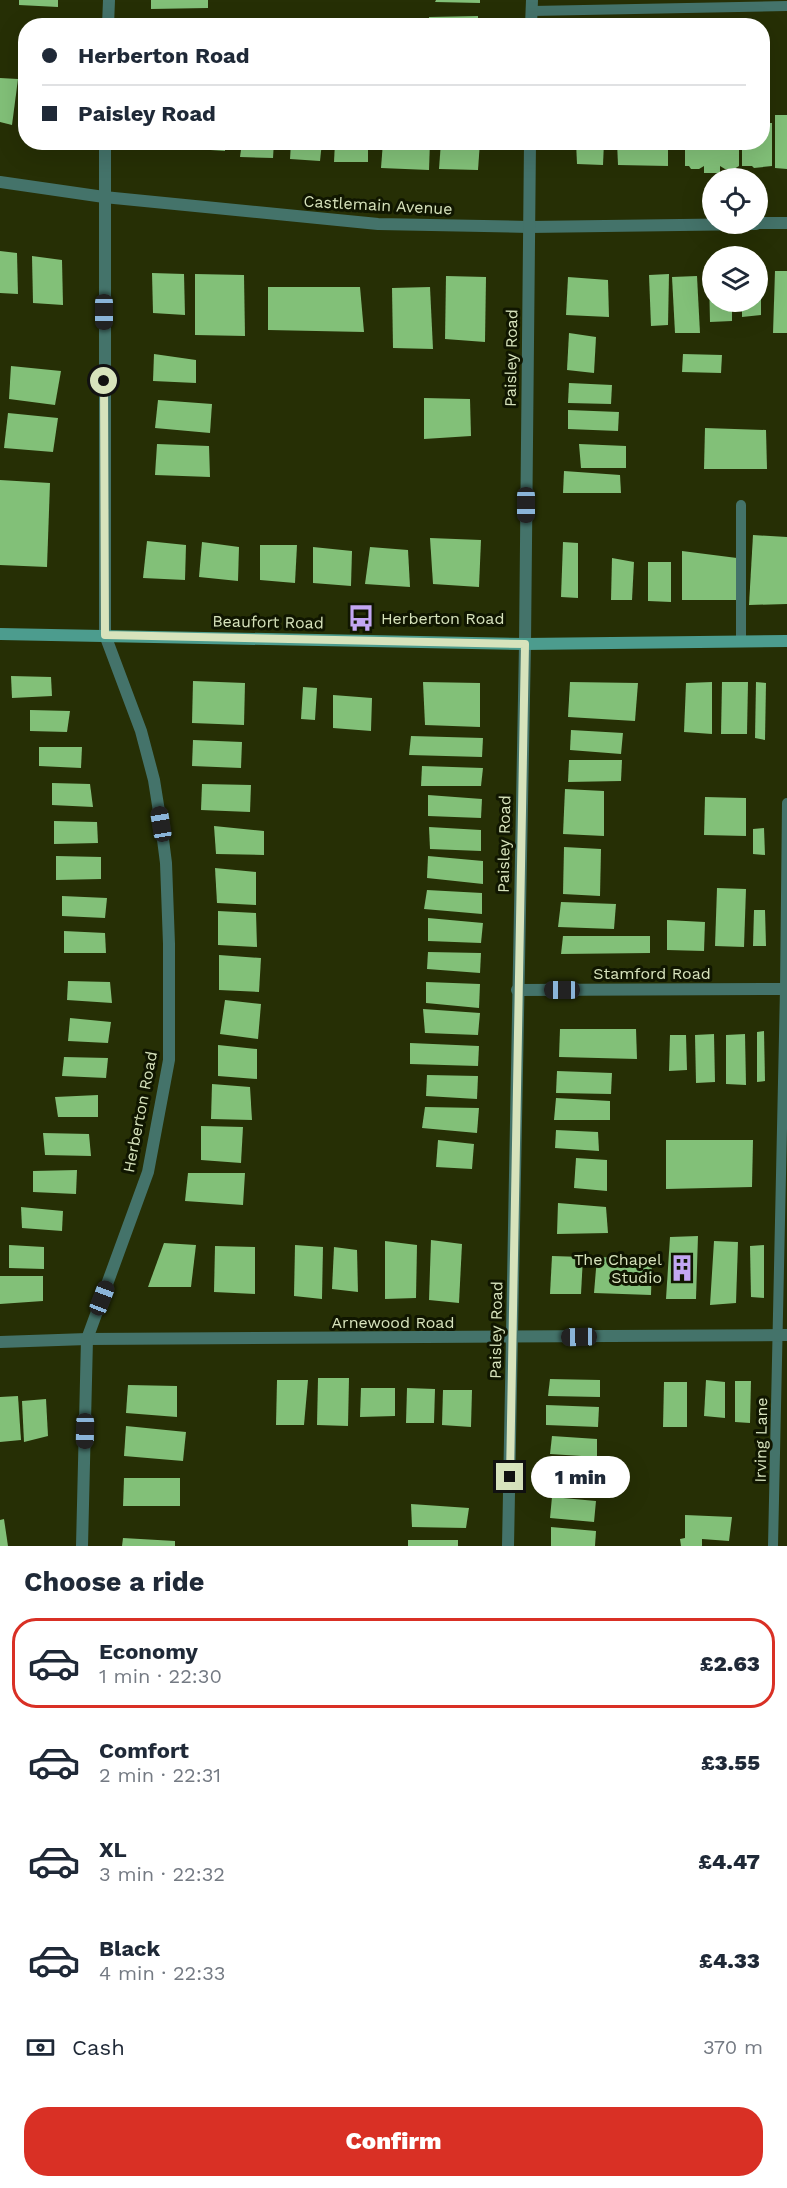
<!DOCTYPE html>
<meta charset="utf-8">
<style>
:root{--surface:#fff;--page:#f2f2f3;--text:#1f2937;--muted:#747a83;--line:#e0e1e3;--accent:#d93025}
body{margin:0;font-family:"Work Sans",sans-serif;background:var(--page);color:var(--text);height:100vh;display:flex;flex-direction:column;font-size:22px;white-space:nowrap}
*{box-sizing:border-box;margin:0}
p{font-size:20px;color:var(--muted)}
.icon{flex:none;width:33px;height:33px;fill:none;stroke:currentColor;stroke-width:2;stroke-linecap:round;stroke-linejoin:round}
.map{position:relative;height:1546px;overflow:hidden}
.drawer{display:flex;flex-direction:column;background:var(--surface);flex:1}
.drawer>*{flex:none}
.banner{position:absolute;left:18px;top:18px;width:752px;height:132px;border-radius:24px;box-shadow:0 6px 24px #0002;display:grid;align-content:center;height:132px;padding:0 24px;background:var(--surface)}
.buttons{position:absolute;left:702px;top:168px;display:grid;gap:12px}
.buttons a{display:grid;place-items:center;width:66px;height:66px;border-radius:50%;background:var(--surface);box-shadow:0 6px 24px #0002;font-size:30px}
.end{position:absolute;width:27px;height:27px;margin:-14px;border:8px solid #d7e3bc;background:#111;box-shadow:0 0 0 3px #111}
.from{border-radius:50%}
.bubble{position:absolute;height:42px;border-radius:21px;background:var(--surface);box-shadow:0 6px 24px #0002;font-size:20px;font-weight:800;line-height:42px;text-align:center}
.car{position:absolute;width:18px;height:36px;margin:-18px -9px;border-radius:8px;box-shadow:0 0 4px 2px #0007;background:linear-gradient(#222 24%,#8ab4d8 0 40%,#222 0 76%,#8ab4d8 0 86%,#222 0)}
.banner b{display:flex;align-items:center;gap:21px;height:57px;font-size:22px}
.banner b+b{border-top:2px solid var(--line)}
.banner i{width:15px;height:15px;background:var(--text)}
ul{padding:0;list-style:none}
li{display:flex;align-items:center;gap:18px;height:90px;margin:0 12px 9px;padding:0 12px;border:3px solid transparent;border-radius:24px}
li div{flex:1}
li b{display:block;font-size:22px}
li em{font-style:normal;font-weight:800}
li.current{border-color:var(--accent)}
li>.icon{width:54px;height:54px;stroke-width:1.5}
h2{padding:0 24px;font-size:27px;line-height:72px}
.pay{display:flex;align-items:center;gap:15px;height:66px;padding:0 24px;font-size:22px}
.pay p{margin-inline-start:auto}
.action{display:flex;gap:12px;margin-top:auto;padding:12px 24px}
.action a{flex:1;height:69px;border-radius:24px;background:var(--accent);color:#fff;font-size:24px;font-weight:800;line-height:69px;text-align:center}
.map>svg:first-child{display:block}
.building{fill:#82c078}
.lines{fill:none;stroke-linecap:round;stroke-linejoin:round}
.lane{stroke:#44736a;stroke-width:10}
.street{stroke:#44736a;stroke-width:12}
.secondary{stroke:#4c9c8e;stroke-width:12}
.route{stroke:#d7e3bc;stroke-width:8}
.labels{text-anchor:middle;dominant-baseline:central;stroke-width:6;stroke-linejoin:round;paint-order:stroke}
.street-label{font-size:16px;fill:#d7e3bc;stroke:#101600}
.poi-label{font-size:16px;fill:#d7e3bc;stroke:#101600;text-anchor:start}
</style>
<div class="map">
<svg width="787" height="1546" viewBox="0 0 787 1546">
<rect width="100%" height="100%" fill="#262f05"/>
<!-- building -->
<g class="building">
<polygon points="19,0 58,0 58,7 19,5"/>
<polygon points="151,0 208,0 208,8 151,9"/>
<polygon points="436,0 480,0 480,3 435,2"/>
<polygon points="478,16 478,26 429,26 429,17"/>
<polygon points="0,78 18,79 12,125 0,122"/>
<polygon points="775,115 787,115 787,169 775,168"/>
<polygon points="762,123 772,123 772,166 754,168 752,166 742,166 742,142 762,142"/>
<polygon points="146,142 182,142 181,145 146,147"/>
<polygon points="197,142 225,142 225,151 196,149"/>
<polygon points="242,142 274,142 273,158 240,157"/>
<polygon points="291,142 322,142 320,161 290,159"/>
<polygon points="335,142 368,142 368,162 334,162"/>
<polygon points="383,142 430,142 429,170 381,168"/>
<polygon points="441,142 480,142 478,170 439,169"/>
<polygon points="576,142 604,142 603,165 577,164"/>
<polygon points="617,142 668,142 668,166 618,165"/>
<polygon points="685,142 739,142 739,166 734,169 725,169 720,166 720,173 704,173 704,166 699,169 691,169 689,166 685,166"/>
<polygon points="0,251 17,253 18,294 0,293"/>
<polygon points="32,256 62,260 63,305 33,303"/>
<polygon points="775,271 787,271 787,333 773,333"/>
<polygon points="152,273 184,274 185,315 153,313"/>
<polygon points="195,274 244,275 245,336 195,335"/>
<polygon points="669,274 668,325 651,326 649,275"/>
<polygon points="446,276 486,277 485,342 445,339"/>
<polygon points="697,276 700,333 675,333 672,277"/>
<polygon points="758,276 761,276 761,315 742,317 742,302 758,302"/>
<polygon points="568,277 608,280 609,317 566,315"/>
<polygon points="709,277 712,277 712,302 732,302 732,321 710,322"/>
<polygon points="268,287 360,287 364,332 268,330"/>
<polygon points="430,287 433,349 393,348 392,288"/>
<polygon points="569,333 596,337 594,373 567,370"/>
<polygon points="154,354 196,360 196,383 153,381"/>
<polygon points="683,354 722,355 721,373 682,372"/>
<polygon points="11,366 61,371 55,405 9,399"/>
<polygon points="569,383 612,385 611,404 568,403"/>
<polygon points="424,398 470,399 471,436 424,439"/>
<polygon points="158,400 212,404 210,433 155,428"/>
<polygon points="568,410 619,412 618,431 568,429"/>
<polygon points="8,413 58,418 53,452 4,448"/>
<polygon points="705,428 766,430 767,469 704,469"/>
<polygon points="157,444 209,446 210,477 155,475"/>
<polygon points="579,444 626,446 626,468 581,468"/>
<polygon points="564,471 620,475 621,493 563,493"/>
<polygon points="0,480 50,483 47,567 0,565"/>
<polygon points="753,535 787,537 787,604 749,605"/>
<polygon points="430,538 481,540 479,587 433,584"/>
<polygon points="147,541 186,545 185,580 143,578"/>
<polygon points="202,542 239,547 238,581 199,577"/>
<polygon points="563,542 578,543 578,598 561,597"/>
<polygon points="260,545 297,545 295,583 260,580"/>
<polygon points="313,547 352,551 351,586 313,583"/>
<polygon points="370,547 408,550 410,587 365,584"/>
<polygon points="682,551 737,558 736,600 682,600"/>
<polygon points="612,558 634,562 632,600 611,600"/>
<polygon points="648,562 671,562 671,602 648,601"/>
<polygon points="11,676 51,677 52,696 12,698"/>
<polygon points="193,681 245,683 244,725 192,723"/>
<polygon points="423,682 480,683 480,727 425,725"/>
<polygon points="570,682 638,683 635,721 568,717"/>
<polygon points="712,682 712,734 684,732 686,683"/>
<polygon points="722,682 748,682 747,734 721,734"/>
<polygon points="756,682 766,683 765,740 755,738"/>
<polygon points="303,687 317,688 315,720 301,719"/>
<polygon points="333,695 372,698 371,731 333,728"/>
<polygon points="30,710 70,711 67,732 30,731"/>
<polygon points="571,730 623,733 621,754 570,750"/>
<polygon points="411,736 483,738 482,757 409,755"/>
<polygon points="193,740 242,742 241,768 192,766"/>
<polygon points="39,747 82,747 81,768 39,766"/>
<polygon points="569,760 622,760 621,781 568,782"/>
<polygon points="422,766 483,768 481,786 421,786"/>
<polygon points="52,783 90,784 93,807 52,805"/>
<polygon points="202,784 251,785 250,812 201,810"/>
<polygon points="565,789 604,791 604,836 563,834"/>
<polygon points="428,795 482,799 481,818 428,816"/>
<polygon points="705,797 746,798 746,836 704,835"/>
<polygon points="54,821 97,822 98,843 54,844"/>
<polygon points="214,826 264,831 264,855 216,854"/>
<polygon points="429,827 481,830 481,851 430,849"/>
<polygon points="764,828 765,855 753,854 753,829"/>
<polygon points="564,847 601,849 600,896 563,894"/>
<polygon points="56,856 101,857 101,879 56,880"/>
<polygon points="428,856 483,861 483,884 427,878"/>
<polygon points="215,868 256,872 256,905 217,903"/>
<polygon points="717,888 746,889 744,947 715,946"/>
<polygon points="427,890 482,893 482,914 424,909"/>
<polygon points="62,896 107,898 105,918 62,916"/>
<polygon points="561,902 616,904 614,929 558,927"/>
<polygon points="754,910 765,910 766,946 753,946"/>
<polygon points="218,911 256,913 257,947 218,945"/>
<polygon points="428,918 483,923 481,943 428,941"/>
<polygon points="667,920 705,922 704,951 667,950"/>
<polygon points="64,931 105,933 106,953 64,953"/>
<polygon points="563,936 650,936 650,953 561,954"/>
<polygon points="428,952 481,953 480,973 427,969"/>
<polygon points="219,955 261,958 259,992 219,990"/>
<polygon points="68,981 110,982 112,1003 67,1000"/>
<polygon points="426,982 480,984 479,1008 426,1003"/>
<polygon points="225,1000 261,1004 258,1039 220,1034"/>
<polygon points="423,1009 480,1013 478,1035 425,1033"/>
<polygon points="70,1018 111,1022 108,1043 68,1041"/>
<polygon points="560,1029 636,1029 637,1059 559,1057"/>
<polygon points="764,1031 765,1081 757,1082 757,1032"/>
<polygon points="714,1034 715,1082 696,1083 695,1035"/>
<polygon points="745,1034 746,1085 726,1084 726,1035"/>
<polygon points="670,1035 686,1035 687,1070 669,1071"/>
<polygon points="410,1043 479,1046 478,1066 410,1064"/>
<polygon points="218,1045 257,1049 257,1079 218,1076"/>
<polygon points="64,1057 108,1058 106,1078 62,1076"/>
<polygon points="557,1071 612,1073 611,1094 556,1093"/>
<polygon points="427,1075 478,1076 477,1099 426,1096"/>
<polygon points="212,1084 250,1087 252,1120 211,1119"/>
<polygon points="98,1095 98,1117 58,1117 55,1097"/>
<polygon points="556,1098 610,1101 610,1120 554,1120"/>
<polygon points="425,1107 479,1108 477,1133 422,1128"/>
<polygon points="201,1126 243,1127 241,1163 201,1160"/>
<polygon points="556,1130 598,1132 599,1151 555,1148"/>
<polygon points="43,1133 89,1134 91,1156 45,1155"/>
<polygon points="438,1140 474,1144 472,1169 436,1167"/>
<polygon points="666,1140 753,1140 752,1187 666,1189"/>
<polygon points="576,1158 607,1160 607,1191 574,1188"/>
<polygon points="77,1170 76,1194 33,1192 33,1171"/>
<polygon points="188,1173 245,1173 243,1205 185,1201"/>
<polygon points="558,1203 606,1207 608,1233 557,1234"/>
<polygon points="21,1207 63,1211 62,1231 22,1228"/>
<polygon points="698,1236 696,1299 666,1299 670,1237"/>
<polygon points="431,1240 462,1244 459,1303 429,1300"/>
<polygon points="385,1241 417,1245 416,1298 385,1299"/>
<polygon points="714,1241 738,1242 736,1303 710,1305"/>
<polygon points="164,1243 196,1245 191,1287 148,1287"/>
<polygon points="9,1245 44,1247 44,1269 9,1268"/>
<polygon points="295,1245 323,1247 322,1299 294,1296"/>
<polygon points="764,1245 764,1298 751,1297 750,1246"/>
<polygon points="215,1246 255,1247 255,1294 214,1292"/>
<polygon points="334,1247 357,1250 358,1292 332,1289"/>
<polygon points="552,1256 583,1257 581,1294 550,1294"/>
<polygon points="597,1257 652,1259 651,1295 594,1293"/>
<polygon points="0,1276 43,1276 43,1301 0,1304"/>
<polygon points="318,1378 349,1378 348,1426 317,1425"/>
<polygon points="550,1379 600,1380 600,1397 548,1396"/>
<polygon points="277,1380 308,1380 304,1425 276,1425"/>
<polygon points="706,1380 725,1382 725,1418 704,1416"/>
<polygon points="735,1381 751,1381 750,1423 735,1422"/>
<polygon points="664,1382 687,1382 687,1427 663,1427"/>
<polygon points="128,1385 177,1386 177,1417 126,1413"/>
<polygon points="361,1388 395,1388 395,1416 360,1417"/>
<polygon points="407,1388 435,1389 434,1423 406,1423"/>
<polygon points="443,1390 472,1390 471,1427 442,1425"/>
<polygon points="18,1396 21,1440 0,1442 0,1397"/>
<polygon points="46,1399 48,1436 24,1442 22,1401"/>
<polygon points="546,1405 599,1407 598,1427 546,1425"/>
<polygon points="126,1426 186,1432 183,1461 124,1456"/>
<polygon points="552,1436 597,1439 597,1457 550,1454"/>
<polygon points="551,1466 596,1468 596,1488 550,1486"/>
<polygon points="124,1478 180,1478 180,1506 123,1506"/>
<polygon points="552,1497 596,1501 594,1522 550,1518"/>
<polygon points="411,1504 469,1508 466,1528 412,1527"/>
<polygon points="685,1515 732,1517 729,1541 702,1539 702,1546 681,1546 680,1539 685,1538"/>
<polygon points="4,1519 8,1546 0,1546 0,1520"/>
<polygon points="551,1527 596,1531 595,1546 551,1546"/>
<polygon points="123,1538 175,1541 175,1546 122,1546"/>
<rect x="408" y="1540" width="50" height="6"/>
</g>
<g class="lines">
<!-- lane -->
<g class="lane">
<polyline points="532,11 787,6"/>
<polyline points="741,641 741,505"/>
<polyline points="773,1546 785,989 787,803"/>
</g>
<!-- street -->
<g class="street">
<polyline points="108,26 109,0"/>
<polyline points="531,26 532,0"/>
<polyline points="0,182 104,197 378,224 529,227 756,224"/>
<polyline points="758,223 787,223"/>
<polyline points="517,990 787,989"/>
<polyline points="0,1342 87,1339 787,1335"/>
<polyline points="82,1546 87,1339 148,1172 169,1060 169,944 166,863 161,824 154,780 141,731 105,635 105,142"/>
<polyline points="508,1546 525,644 530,142"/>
</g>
<!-- secondary -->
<polyline class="secondary" points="0,634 525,644 787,641"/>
</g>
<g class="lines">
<!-- route -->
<polyline class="route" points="104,381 105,635 525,644 510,1477"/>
</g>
<!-- icons -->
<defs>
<symbol id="bus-bare" viewBox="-9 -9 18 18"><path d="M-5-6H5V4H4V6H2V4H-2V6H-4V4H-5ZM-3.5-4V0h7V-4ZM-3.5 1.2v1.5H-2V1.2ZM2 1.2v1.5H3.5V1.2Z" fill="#c3a7f2" stroke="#101600" stroke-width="2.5" paint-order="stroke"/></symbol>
<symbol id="building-bare" viewBox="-9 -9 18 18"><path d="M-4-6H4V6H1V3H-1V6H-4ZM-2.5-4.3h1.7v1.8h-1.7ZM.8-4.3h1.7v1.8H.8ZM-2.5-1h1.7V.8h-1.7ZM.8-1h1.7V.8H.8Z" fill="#c3a7f2" stroke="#101600" stroke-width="2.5" paint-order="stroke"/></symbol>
</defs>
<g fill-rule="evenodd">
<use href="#bus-bare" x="342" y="599" width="38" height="38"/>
<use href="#building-bare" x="663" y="1249" width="38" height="38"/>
</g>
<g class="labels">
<!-- street labels -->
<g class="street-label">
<text transform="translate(378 205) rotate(3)">Castlemain Avenue</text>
<text transform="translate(511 358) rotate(-89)">Paisley Road</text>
<text transform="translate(268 622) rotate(1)">Beaufort Road</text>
<text transform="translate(504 844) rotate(-89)">Paisley Road</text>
<text x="652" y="973">Stamford Road</text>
<text transform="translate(140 1112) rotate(-79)">Herberton Road</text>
<text x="393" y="1322">Arnewood Road</text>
<text transform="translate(496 1330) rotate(-89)">Paisley Road</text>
<text transform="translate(761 1440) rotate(-89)">Irving Lane</text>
</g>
<!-- poi labels -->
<g class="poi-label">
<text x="381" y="618">Herberton Road</text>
<text x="662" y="1259" text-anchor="end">The Chapel<tspan x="662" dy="18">Studio</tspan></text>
</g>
</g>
</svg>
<div class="buttons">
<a><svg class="icon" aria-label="locate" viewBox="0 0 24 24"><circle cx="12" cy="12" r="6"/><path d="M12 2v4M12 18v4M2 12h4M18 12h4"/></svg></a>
<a><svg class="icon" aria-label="layers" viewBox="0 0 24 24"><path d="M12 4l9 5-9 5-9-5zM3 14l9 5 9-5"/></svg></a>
</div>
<i class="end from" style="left:104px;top:381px"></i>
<i class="end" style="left:510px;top:1477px"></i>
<div class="bubble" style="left:531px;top:1456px;width:99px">1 min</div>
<i class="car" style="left:104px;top:312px;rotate:180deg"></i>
<i class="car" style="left:526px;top:505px;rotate:180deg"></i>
<i class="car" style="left:161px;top:824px;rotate:351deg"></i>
<i class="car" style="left:562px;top:990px;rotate:270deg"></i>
<i class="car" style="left:102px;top:1298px;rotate:21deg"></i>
<i class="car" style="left:579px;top:1337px;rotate:269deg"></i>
<i class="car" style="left:85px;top:1431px;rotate:181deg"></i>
<div class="banner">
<b><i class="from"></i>Herberton Road</b>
<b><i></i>Paisley Road</b>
</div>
</div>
<section class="drawer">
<h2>Choose a ride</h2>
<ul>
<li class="current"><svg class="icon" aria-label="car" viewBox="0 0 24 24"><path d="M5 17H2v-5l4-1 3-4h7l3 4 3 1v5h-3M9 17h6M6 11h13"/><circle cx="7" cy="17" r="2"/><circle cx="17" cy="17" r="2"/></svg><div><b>Economy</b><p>1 min · 22:30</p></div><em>£2.63</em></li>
<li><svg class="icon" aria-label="car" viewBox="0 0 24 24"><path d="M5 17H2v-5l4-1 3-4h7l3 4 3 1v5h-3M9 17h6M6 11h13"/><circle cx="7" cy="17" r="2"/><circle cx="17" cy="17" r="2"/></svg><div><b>Comfort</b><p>2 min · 22:31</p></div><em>£3.55</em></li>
<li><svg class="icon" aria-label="car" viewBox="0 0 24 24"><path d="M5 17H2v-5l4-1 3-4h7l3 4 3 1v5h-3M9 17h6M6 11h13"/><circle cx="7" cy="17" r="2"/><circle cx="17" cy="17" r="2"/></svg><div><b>XL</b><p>3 min · 22:32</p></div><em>£4.47</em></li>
<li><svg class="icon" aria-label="car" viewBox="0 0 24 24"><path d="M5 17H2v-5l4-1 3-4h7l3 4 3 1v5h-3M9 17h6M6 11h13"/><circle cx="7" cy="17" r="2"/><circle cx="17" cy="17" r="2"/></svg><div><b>Black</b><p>4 min · 22:33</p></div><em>£4.33</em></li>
</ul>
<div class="pay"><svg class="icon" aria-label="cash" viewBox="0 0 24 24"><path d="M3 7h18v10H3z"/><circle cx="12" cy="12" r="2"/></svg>Cash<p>370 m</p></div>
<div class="action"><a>Confirm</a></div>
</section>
